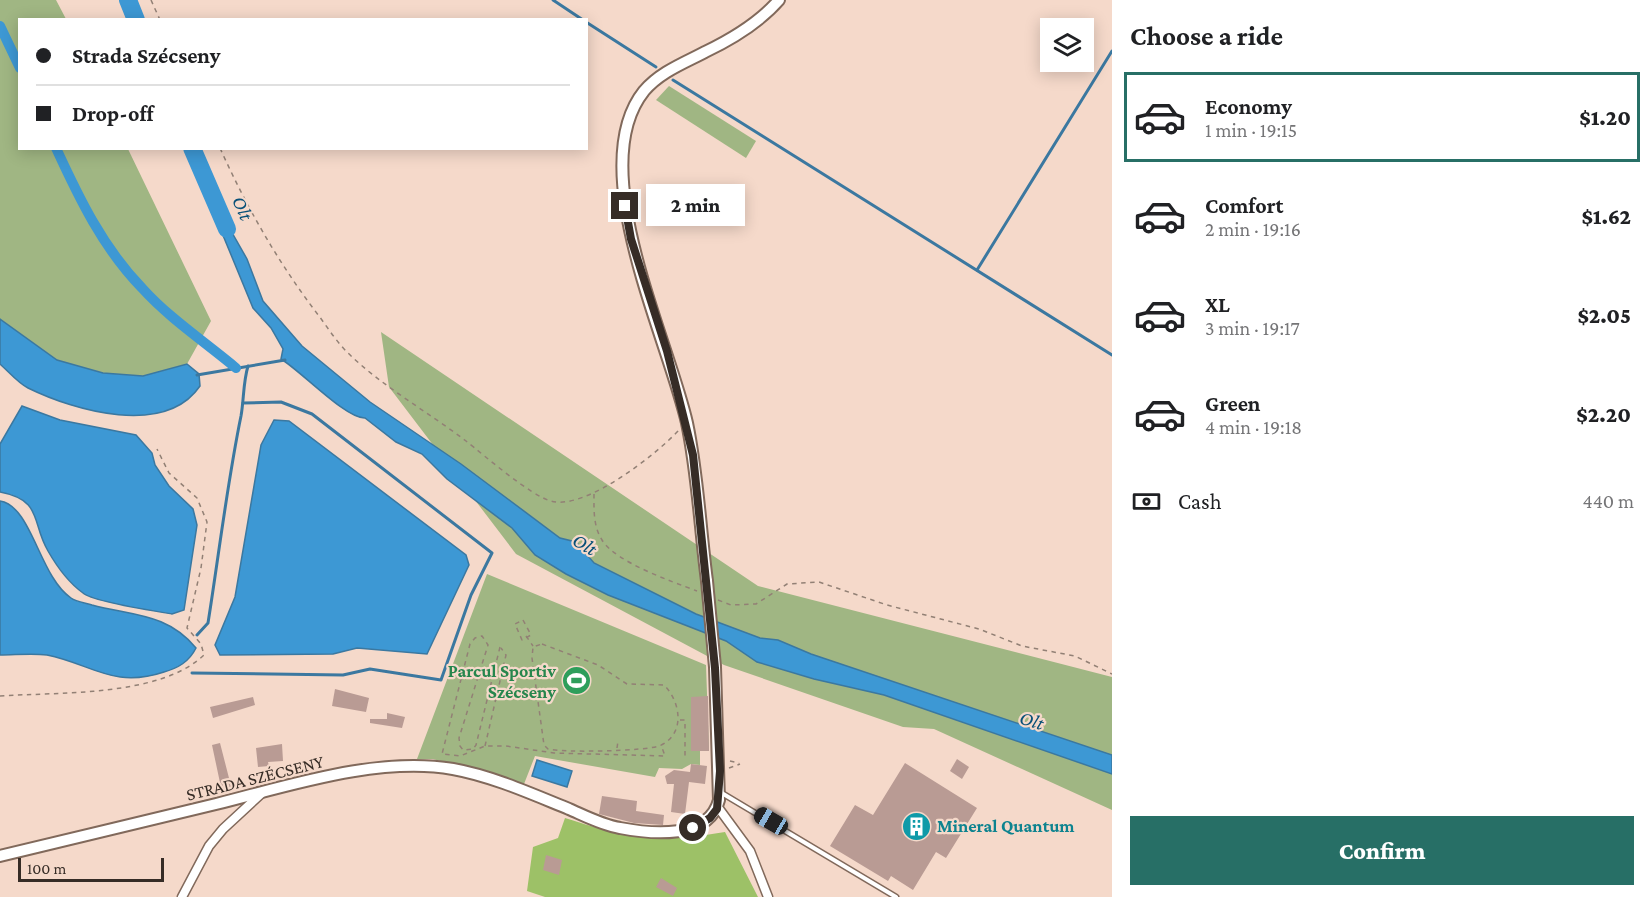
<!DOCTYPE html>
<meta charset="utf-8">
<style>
:root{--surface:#fff;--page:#f2f2f2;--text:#202124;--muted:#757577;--line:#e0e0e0;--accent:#276f66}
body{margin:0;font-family:"Crimson Pro",serif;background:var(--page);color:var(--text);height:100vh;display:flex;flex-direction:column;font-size:22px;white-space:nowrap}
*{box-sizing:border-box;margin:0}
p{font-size:20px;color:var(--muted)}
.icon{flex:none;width:33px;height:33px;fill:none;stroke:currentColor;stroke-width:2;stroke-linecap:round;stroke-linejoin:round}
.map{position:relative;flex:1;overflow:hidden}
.sheet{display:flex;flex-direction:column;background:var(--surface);width:540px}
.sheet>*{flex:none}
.hud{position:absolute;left:18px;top:18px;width:570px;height:132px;border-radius:0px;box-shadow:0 3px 15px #0003;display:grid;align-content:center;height:132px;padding:0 18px;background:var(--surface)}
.tools{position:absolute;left:1040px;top:18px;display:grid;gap:12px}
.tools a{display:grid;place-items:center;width:54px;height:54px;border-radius:0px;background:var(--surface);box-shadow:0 3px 15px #0003;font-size:30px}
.scale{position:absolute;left:18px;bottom:15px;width:146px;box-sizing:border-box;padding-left:6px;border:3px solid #362c26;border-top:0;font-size:16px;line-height:21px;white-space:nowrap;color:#362c26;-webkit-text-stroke:4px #f5d9ca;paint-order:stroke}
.end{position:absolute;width:27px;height:27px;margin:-14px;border:8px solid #362c26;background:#fff;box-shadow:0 0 0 3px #fff}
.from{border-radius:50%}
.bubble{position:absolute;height:42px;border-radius:0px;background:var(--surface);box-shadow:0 3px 15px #0003;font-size:20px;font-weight:800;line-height:42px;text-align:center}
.car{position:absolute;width:18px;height:36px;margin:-18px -9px;border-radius:8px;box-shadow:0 0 4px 2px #0007;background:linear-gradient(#222 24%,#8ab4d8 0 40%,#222 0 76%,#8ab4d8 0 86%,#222 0)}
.hud b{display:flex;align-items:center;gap:21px;height:57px;font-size:22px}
.hud b+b{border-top:2px solid var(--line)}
.hud i{width:15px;height:15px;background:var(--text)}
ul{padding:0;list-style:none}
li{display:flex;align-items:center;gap:18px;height:90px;margin:0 12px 9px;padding:0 6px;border:3px solid transparent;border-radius:0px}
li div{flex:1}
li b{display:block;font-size:22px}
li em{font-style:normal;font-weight:800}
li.active{border-color:var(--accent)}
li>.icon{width:54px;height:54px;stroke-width:1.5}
h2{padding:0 18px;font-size:27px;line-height:72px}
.pay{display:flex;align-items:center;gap:15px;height:66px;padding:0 18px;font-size:22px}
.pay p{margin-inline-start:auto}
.primary-button{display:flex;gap:12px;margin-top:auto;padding:12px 18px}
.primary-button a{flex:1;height:69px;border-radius:0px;background:var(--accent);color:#fff;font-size:24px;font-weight:800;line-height:69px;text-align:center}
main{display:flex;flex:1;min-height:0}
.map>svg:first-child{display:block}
.green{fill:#a0b683}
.forest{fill:#9dc167}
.water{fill:#3d98d4;stroke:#3b78a0;stroke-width:1.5}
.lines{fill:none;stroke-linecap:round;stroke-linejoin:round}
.stream{stroke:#3b78a0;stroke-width:3}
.canal{stroke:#3d98d4;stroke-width:10}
.river{stroke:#3d98d4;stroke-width:18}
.building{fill:#b99b94}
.service-casing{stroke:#81695b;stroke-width:7}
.minor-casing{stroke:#81695b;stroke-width:11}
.tertiary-casing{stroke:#81695b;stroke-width:14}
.path{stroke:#928075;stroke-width:1.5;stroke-dasharray:4.5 4.5;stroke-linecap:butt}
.service{stroke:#fff;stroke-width:4}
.minor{stroke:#fff;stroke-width:8}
.tertiary{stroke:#fff;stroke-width:10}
.tertiary-bridge-casing{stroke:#81695b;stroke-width:14;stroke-linecap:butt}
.tertiary-bridge{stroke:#fff;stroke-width:10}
.route{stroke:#362c26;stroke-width:8}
.labels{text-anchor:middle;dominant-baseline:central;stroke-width:4.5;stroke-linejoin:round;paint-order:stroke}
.leisure-label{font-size:18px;font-weight:bold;fill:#27864d;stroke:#f5d9ca;text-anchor:end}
.street-label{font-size:18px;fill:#362c26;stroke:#f5d9ca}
.culture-label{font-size:18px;font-weight:bold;fill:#0d838f;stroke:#f5d9ca;text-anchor:start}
.water-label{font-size:20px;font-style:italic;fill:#085078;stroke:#f5d9ca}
</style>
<main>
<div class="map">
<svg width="1112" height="897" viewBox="0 0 1112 897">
<rect width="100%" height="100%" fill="#f5d9ca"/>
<!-- green -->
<g class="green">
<polygon points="0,0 56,0 66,19 20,20 20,148 128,149 211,321 187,364 143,376 103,373 57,360 0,319"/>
<polygon points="669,86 756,141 746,158 656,100"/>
<polygon points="381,332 758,586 1112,677 1112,810 934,729 903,727 724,665 516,554 389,387"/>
<polygon points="487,574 706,665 709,751 700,751 700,765 691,764 682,769 659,768 655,777 535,756 524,784 433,759 417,759"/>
</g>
<!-- forest -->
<path class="forest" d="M 565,818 C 626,838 661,843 725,832 L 758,897 L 545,897 L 527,891 L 533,847 L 558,838 Z"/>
<!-- water -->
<g class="water">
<path d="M 218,208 L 247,259 L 263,301 L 302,346 L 370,402 L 461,464 L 560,538 L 576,542 L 594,563 L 696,614 L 760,638 L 778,640 L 811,654 L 1112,755 L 1112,774 L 884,695 L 814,679 L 757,662 L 726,641 L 608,595 L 566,574 L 535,555 L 512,528 L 447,479 L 422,454 L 396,442 L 365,418 C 346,419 301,371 281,359 L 283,349 L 271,328 L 253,308 L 215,216 Z"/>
<path d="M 0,319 L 57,360 L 103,373 L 143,376 L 187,364 L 199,374 L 200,386 C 165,437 75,411 28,388 C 18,383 9,372 0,364 Z"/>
<path d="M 22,406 L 60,420 L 136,435 L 152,453 L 155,465 L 169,486 L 193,509 L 197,525 L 184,610 L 172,614 C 155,611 93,602 83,593 C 69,583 56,565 48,551 C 31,522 43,500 0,492 L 0,444 Z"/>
<polygon points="274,420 289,421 466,555 469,565 427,654 357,648 333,654 220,655 215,645 235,597 261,445"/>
<path d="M 0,501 C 32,506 39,576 71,598 C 76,602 86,603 92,605 C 133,616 167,613 196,648 C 189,662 178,668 164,672 C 113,689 92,664 47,655 C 32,653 15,655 0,655 Z"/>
<polygon points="537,760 572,771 567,787 532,776"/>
</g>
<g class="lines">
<!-- stream -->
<g class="stream">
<polyline points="553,0 583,20"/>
<polyline points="586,22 656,67"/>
<polyline points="673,80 1112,355"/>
<polyline points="977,270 1112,51"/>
<polyline points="197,375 285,360"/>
<path d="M 197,635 L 208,623 C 219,554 227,484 241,416 C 244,399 243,383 248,366"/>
<polyline points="192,673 343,675 370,669 441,680 471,595 492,553 312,414 281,402 243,403"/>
</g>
<!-- canal -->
<g class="canal">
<polyline points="0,26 20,68"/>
<path d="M 56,148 C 79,198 103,248 142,288 C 169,318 205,342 236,368"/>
</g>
<!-- river -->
<g class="river">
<polyline points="128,0 136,20"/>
<polyline points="192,148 227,229"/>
</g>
</g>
<!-- building -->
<g class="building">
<polygon points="335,689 369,698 366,712 332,706"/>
<polygon points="708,696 709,751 691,751 691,697"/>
<polygon points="253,697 255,705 213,718 210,707"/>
<polygon points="387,713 405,717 402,728 370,723 370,719 387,719"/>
<polygon points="220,743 230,782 233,781 235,789 222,792 212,745"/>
<polygon points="282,744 283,761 268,762 269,766 258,767 256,748"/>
<polygon points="957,759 969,767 962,779 950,771"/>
<polygon points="905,763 977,808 946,858 936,852 913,890 891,876 888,881 830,846 855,805 873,815"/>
<polygon points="691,764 707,766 705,784 689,782 685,814 671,812 674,784 667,784 665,776 674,770 690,772"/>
<polygon points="602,796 637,801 636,811 664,815 663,825 634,823 599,814"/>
<polygon points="546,855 562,860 559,875 543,870"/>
<polygon points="661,878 677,888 673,896 656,887"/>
</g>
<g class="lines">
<defs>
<polyline id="service" points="720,792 896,897"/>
<g id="minor">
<polyline points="717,806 750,851 768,897"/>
<polyline points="182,897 209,846 223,829 263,792"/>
</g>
<g id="tertiary">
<path d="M 707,581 C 700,528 698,475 687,423 C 668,338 583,167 644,91 C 660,72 684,63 705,52 C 732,39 759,23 779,0"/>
<path d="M 0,856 C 72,838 144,822 216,804 C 288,786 378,756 453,769 C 492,776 532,794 569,809 C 585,816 602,825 620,828 C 651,834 709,840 719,800 L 715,667"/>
</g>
</defs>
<!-- service casing -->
<use href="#service" class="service-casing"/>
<!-- minor casing -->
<use href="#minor" class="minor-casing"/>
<!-- tertiary casing -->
<use href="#tertiary" class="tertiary-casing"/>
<!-- path -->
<g class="path">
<polyline points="151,0 160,20"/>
<path d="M 220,148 C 247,208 279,264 319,316 C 328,328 336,341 347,352 C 380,385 428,412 466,441 C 485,456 531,496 551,501 C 585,511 657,454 679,430"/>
<path d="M 594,494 C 594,509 593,526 602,540 C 615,562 673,582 697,591"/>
<polyline points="718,600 731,605 756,604 787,584 819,582 887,605 979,629 1022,646 1075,656 1112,674"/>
<polygon points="523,620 531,635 522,640 515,624"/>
<polyline points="526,636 533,646"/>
<path d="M 542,644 L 598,665 L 627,684 L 664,685 C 681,702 686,735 659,746 C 645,751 563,753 548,749 L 544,745 L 532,658 L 533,647 Z"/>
<polyline points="500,647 476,745 473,749 463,750 460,746 459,738 488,645 482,636 475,638 470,644 442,754 460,756 485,746 506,746 554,753 665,756 661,745"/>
<path d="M 0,696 C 59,692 160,697 204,655 L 201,644 L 187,628 L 201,568 L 207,522 L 197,498 L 169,473 L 157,449"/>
<polyline points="680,720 685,720 685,757"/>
<polyline points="485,746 506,655 501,648"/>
<polyline points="617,748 618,741"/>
<polyline points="730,761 739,763"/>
<polyline points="729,768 740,764"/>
</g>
<!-- service -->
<use href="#service" class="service"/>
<!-- minor -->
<use href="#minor" class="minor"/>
<!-- tertiary -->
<use href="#tertiary" class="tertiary"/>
<defs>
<polyline id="tertiary-bridge" points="707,581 715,667"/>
</defs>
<!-- tertiary-bridge casing -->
<use href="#tertiary-bridge" class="tertiary-bridge-casing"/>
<!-- tertiary-bridge -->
<use href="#tertiary-bridge" class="tertiary-bridge"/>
</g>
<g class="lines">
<!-- route -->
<polyline class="route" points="625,206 631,239 667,351 693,455 715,668 720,771 717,809 710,818 693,828"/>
</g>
<!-- icons -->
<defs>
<symbol id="stadium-disc" viewBox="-11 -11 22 22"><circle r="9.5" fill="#2e9e5b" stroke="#f5d9ca"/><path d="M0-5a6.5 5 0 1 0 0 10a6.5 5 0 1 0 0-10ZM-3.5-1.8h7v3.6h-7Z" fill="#fff"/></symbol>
<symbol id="building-disc" viewBox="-11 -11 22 22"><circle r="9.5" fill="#0f9aa8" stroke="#f5d9ca"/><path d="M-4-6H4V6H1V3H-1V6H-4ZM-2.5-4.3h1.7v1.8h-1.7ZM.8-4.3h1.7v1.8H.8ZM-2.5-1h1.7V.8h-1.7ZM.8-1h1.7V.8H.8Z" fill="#fff"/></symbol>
</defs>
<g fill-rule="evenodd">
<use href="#stadium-disc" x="560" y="664" width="33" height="33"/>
<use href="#building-disc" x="900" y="810" width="33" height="33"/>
</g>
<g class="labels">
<!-- leisure labels -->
<g class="leisure-label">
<text x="556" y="671">Parcul Sportiv<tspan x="556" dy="21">Szécseny</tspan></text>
</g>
<!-- street labels -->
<g class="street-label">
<text transform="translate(255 778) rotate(-14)">STRADA SZÉCSENY</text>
</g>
<!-- culture labels -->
<g class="culture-label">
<text x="937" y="826">Mineral Quantum</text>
</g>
<!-- water labels -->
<g class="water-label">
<text transform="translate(243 208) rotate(66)">Olt</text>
<text transform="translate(585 544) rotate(31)">Olt</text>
<text transform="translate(1032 720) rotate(18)">Olt</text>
</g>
</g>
</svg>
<div class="tools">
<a><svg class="icon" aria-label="layers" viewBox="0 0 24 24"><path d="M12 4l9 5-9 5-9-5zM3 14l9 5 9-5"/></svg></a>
</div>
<div class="scale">100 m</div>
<i class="end from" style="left:693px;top:828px"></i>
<i class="end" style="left:625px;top:206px"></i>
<div class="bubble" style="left:646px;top:184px;width:99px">2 min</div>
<i class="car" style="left:771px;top:821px;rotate:300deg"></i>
<div class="hud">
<b><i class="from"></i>Strada Szécseny</b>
<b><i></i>Drop-off</b>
</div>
</div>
<section class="sheet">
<h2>Choose a ride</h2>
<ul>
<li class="active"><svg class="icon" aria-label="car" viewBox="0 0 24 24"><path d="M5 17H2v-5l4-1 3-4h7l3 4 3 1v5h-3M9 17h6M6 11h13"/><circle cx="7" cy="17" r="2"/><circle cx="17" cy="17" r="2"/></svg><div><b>Economy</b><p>1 min · 19:15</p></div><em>$1.20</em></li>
<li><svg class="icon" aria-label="car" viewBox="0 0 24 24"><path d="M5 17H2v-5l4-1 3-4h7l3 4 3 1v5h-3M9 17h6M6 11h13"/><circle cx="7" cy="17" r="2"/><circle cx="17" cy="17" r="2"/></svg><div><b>Comfort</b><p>2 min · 19:16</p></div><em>$1.62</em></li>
<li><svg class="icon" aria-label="car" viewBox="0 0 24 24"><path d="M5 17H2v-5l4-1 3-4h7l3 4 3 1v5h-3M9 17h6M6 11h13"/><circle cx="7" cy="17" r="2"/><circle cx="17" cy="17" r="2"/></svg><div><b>XL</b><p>3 min · 19:17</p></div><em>$2.05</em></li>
<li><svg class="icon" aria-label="car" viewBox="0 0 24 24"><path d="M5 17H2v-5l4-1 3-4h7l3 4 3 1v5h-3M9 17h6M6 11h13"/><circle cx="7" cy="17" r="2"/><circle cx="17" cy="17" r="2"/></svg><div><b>Green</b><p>4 min · 19:18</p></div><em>$2.20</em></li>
</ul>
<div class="pay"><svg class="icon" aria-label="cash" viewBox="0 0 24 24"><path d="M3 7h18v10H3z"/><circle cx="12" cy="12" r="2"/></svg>Cash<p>440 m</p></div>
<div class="primary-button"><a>Confirm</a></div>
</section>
</main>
